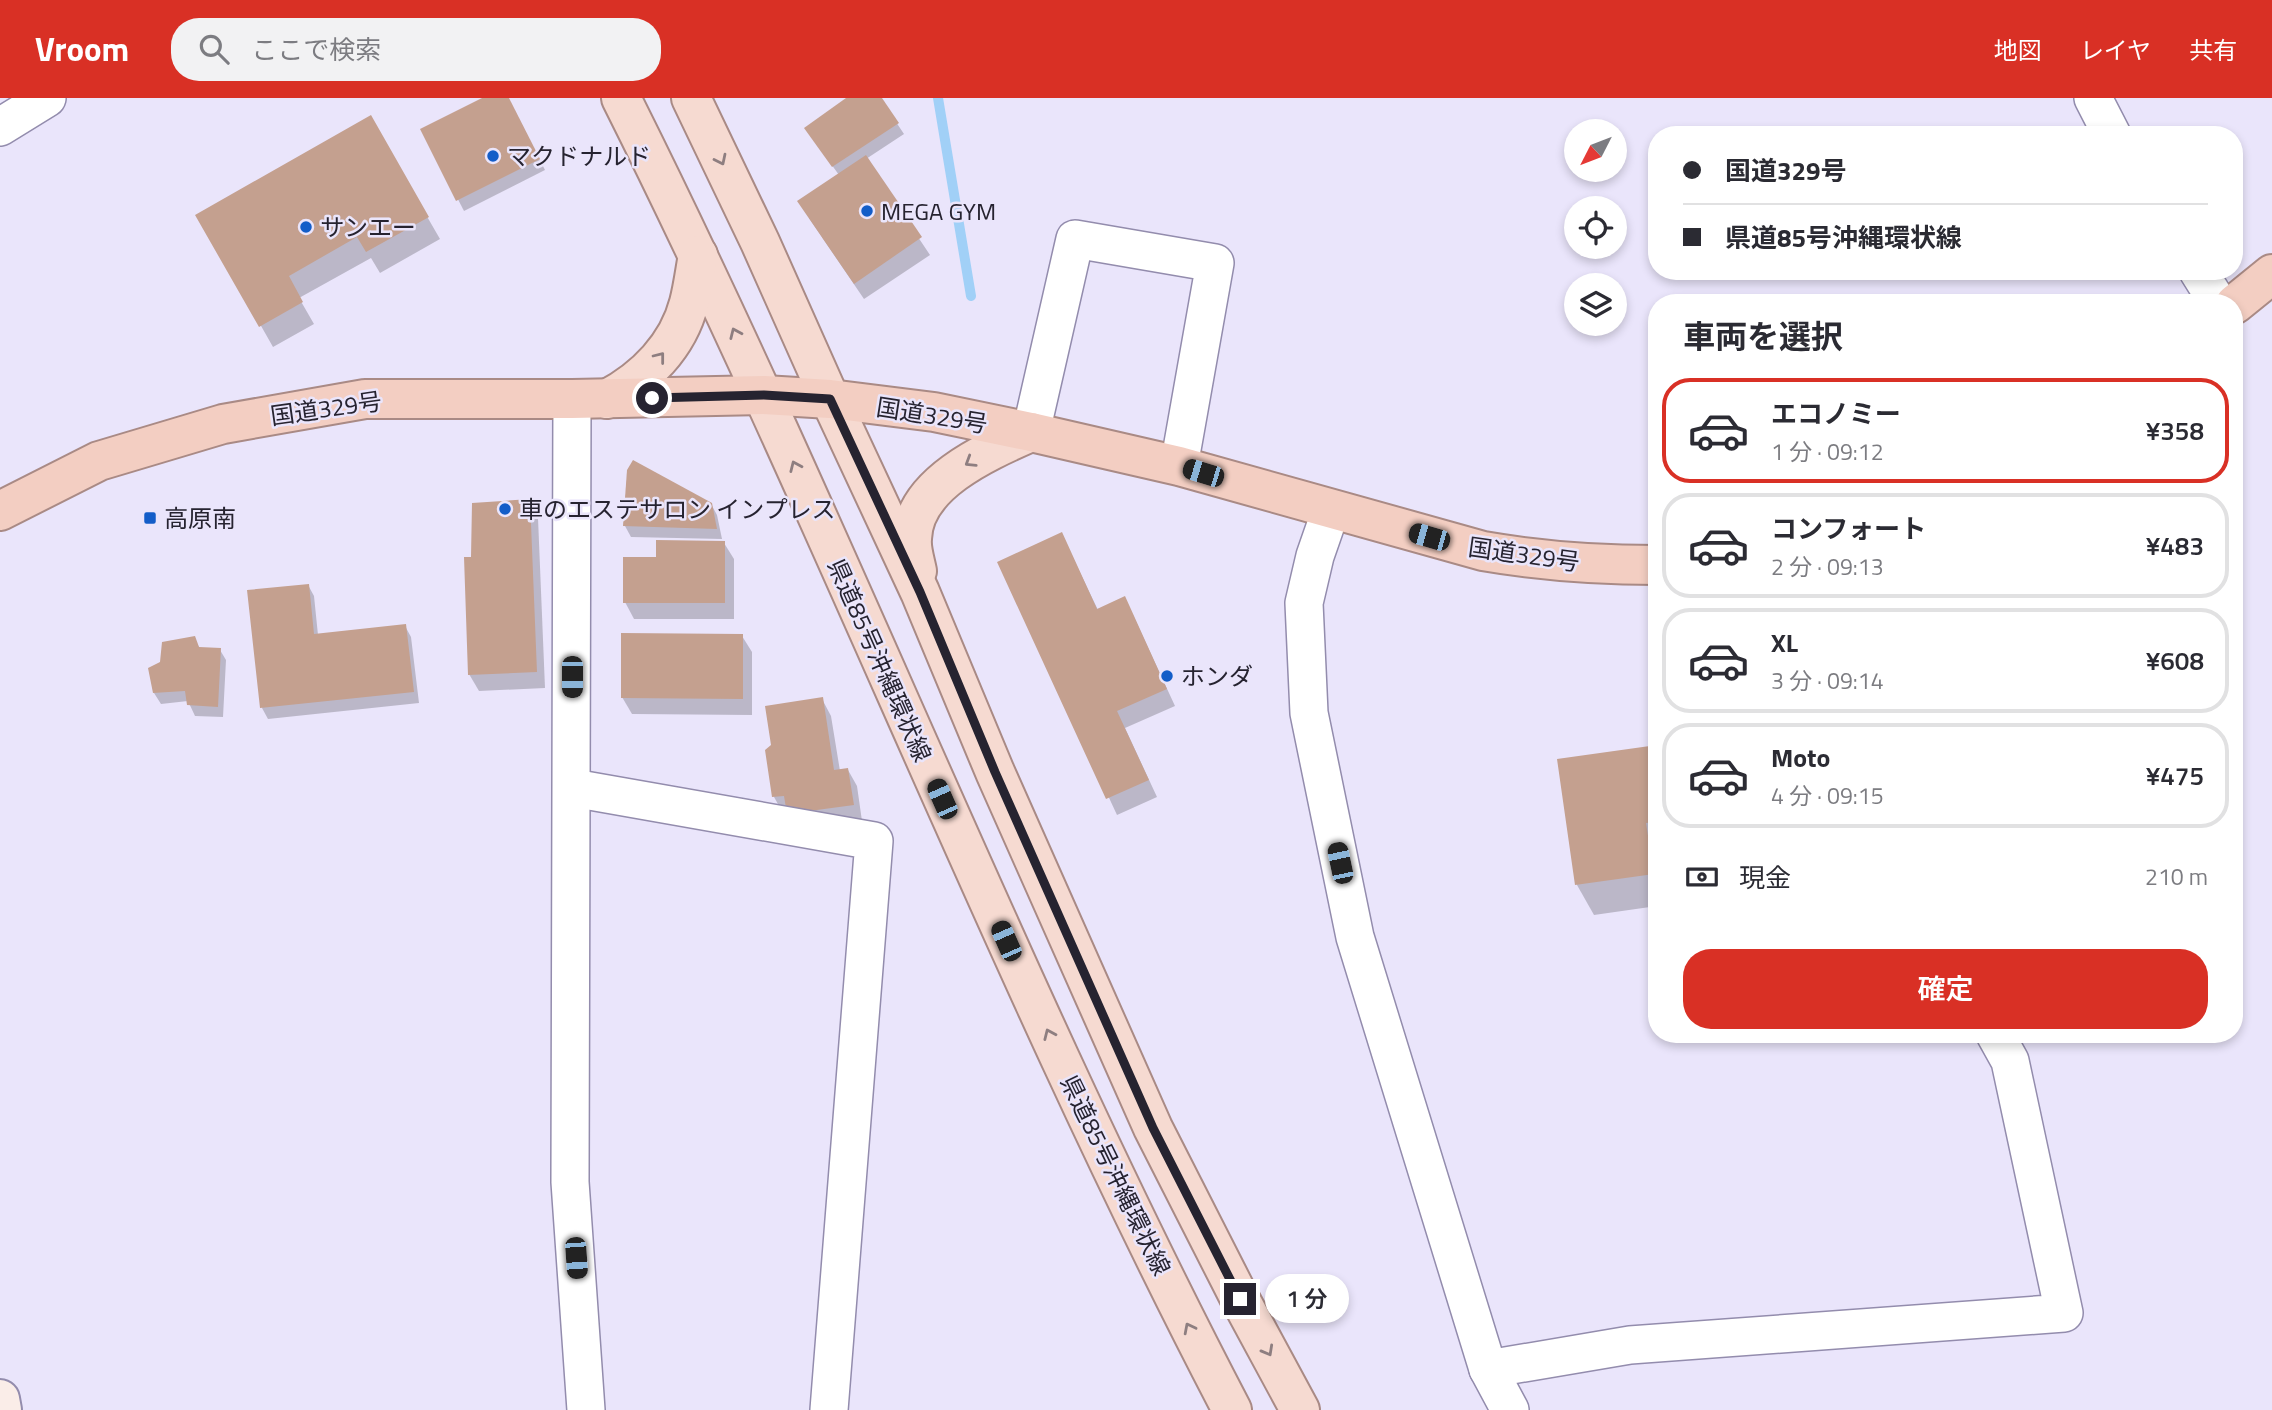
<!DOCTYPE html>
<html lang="ja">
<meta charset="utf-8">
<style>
:root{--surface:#fff;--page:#f2f2f3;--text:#2b2b33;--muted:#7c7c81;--line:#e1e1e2;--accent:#d93025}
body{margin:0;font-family:"Titillium Web","Noto Sans JP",sans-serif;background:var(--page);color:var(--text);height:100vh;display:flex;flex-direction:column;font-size:26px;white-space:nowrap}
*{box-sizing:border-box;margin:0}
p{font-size:23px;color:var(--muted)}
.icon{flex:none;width:38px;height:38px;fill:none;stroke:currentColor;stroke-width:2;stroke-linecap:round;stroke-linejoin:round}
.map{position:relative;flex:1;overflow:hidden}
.panel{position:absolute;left:1648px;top:196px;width:595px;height:749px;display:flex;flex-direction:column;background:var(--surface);border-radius:28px;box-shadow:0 4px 10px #0003}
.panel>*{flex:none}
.top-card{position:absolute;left:1648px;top:28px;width:595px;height:154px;border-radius:28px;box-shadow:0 4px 10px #0003;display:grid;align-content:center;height:154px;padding:0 35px;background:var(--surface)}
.needle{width:46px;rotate:228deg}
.buttons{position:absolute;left:1564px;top:21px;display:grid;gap:14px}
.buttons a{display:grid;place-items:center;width:63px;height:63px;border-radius:50%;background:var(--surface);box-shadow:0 4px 10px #0003;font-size:35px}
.end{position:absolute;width:32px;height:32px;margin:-16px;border:9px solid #262330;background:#fff;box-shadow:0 0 0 4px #fff}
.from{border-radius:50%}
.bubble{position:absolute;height:49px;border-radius:24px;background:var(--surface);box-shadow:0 4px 10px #0003;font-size:23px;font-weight:600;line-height:49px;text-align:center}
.car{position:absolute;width:21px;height:42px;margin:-21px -10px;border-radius:9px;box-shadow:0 0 5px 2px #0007;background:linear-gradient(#222 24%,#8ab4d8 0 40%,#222 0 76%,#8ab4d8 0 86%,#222 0)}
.top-card b{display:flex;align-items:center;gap:24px;height:66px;font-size:26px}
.top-card b+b{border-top:2px solid var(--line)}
.top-card i{width:18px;height:18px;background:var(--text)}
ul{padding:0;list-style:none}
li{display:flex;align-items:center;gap:21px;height:105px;margin:0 14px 10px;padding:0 21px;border:4px solid var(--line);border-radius:28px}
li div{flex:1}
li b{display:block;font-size:26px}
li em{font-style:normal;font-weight:600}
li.current{border-color:var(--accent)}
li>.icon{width:63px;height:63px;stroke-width:1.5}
h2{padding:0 35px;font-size:32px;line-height:84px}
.pay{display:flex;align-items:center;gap:18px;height:77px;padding:0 35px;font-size:26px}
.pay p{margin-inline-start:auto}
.cta{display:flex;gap:14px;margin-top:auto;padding:14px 35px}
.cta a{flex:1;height:80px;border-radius:28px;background:var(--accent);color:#fff;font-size:28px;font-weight:600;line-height:80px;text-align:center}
header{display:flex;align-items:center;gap:42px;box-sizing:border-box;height:98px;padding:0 35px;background:var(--accent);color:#fff}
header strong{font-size:33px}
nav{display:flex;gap:38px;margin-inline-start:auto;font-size:24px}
.search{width:490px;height:63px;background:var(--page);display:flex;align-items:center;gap:18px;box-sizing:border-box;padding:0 24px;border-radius:28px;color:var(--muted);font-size:26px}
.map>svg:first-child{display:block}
.shadow{fill:#0003}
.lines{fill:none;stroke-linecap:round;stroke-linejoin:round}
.stream{stroke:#a1d0f7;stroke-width:10}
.building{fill:#c4a08f}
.minor-casing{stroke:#938cad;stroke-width:40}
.secondary-casing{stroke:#938cad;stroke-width:42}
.primary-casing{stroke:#a98a85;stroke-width:42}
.trunk-casing{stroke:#a98a85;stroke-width:42}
.minor{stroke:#fff;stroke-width:37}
.secondary{stroke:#faede8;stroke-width:38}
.primary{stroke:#f6dad1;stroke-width:38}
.trunk{stroke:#f3cec2;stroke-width:38}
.oneway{stroke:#8e7e80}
.route{stroke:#262330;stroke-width:9}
.poi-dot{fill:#135dc8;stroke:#eae5fb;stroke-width:2.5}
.labels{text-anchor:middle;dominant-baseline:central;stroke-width:5;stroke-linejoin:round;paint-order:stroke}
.poi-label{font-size:24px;fill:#262330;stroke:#eae5fb;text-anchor:start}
.street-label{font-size:24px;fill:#262330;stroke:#eae5fb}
</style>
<header>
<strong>Vroom</strong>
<div class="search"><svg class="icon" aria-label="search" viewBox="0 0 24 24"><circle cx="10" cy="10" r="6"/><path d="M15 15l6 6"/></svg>ここで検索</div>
<nav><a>地図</a><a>レイヤ</a><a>共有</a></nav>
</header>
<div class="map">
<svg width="2272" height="1312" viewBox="0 0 2272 1312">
<rect width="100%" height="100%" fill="#eae5fb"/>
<!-- shadow -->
<g class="shadow">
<polygon points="486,0 508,0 545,72 464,113 422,32"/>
<polygon points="849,0 880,0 904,36 866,61 930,157 864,201 809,120 839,77 813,41"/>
<polygon points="370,20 440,141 380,175 371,160 299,200 314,226 273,249 198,117"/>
<polygon points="529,403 538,420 545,590 479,593 469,576"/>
<polygon points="711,406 717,417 722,441 631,439 625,428"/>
<polygon points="1062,437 1098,512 1133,517 1175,608 1125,630 1157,699 1117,717 1000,465"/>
<polygon points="724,445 734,461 734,521 634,521 625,504"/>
<polygon points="308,487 314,498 318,537 405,528 411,539 419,605 268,621 262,610"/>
<polygon points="742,538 752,554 752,617 632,616 622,599"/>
<polygon points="194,540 200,551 220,552 226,562 223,619 195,618 188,603 161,606 154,595 161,565"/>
<polygon points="822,601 831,618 840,673 848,672 857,688 862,723 783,715 774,699"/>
<polygon points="1657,648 1657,808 1594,817 1577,787 1559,663"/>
</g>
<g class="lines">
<!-- stream -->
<polyline class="stream" points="938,0 971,198"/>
</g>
<!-- building -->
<g class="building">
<polygon points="482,0 509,0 540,61 456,103 420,31"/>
<polygon points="846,0 882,0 899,25 832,69 804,30"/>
<polygon points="371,17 429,119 366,154 357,139 289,178 303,204 259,229 195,117"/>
<polygon points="866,57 922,139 854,186 797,103"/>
<polygon points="633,362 712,405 717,431 623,428 627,372"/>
<polygon points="530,401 537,574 468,577 464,459 471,459 472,405"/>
<polygon points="1062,434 1097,511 1125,498 1167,591 1117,613 1149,682 1106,701 997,464"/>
<polygon points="656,442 725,443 725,505 623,505 623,459 656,459"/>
<polygon points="309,486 314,536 406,526 414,594 260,610 247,492"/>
<polygon points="621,535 743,536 743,601 621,600"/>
<polygon points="195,538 199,549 221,550 218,609 187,607 185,593 153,595 148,570 160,564 162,544"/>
<polygon points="823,599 834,672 848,670 854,707 787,716 784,698 772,699 765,652 771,647 765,608"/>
<polygon points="1657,647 1657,724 1646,725 1654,776 1575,787 1557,661"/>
</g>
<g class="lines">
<defs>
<g id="minor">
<polyline points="2093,0 2112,37"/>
<polyline points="0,29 47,0"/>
<polyline points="2198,173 2218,205"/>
<polyline points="572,301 570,1084 586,1312"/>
<polyline points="1031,334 1075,141 1215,165 1179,368"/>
<polyline points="1331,412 1315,458 1304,505 1309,615 1355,839 1488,1271 1510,1312"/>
<polyline points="573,690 874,743 829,1312"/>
<polyline points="1488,1271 1630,1247 2064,1215 2010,963 1995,936"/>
</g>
<polyline id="secondary" points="0,1301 2,1312"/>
<g id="primary">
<path d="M 621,0 C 837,431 1008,884 1232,1312"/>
<polyline points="691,0 760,144 830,301 920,494 995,674 1153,1030 1240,1201 1300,1312"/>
<path d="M 607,301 C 645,281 678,248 689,205 C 693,190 695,173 698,157"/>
<path d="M 917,473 C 915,463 911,451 912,441 C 913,385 988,353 1031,334"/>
</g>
<g id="trunk">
<polyline points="2235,206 2272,176"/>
<path d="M 0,413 L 99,363 L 223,326 L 365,301 L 572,301 L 764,297 L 830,301 L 934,314 L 1031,334 L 1179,368 L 1483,453 C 1541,463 1598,467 1657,467"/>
</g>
</defs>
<!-- minor casing -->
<use href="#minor" class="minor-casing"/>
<!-- secondary casing -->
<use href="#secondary" class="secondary-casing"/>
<!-- primary casing -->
<use href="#primary" class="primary-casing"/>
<!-- trunk casing -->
<use href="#trunk" class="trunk-casing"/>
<!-- minor -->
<use href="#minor" class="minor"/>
<!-- secondary -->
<use href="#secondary" class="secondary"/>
<!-- primary -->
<use href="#primary" class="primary"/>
<!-- trunk -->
<use href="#trunk" class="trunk"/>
</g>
<!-- one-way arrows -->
<defs><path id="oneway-chevron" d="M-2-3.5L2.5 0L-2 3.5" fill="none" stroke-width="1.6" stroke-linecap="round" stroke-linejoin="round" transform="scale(1.75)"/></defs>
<g class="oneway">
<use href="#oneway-chevron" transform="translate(721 62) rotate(64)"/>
<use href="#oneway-chevron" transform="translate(735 235) rotate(-114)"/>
<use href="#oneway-chevron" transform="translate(660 259) rotate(-52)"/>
<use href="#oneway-chevron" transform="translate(970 364) rotate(148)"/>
<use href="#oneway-chevron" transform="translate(795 368) rotate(-114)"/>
<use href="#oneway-chevron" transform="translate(1049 936) rotate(-114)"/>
<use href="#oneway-chevron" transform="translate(1189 1230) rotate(-117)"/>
<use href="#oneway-chevron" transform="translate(1268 1253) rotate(61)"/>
</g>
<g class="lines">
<!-- route -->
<polyline class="route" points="652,300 764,297 830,301 920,494 995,674 1153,1030 1240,1201"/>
</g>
<!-- markers -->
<g class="poi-dot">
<circle cx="493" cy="58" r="7"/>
<circle cx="867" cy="113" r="7"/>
<circle cx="306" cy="129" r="7"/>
<circle cx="505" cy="411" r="7"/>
<rect x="143" y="413" width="14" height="14" rx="3.5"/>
<circle cx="1167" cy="578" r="7"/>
</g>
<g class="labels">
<!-- poi labels -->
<g class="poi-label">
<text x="507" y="58">マクドナルド</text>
<text x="881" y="113">MEGA GYM</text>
<text x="320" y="129">サンエー</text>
<text x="519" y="411">車のエステサロン インプレス</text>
<text x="164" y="420">高原南</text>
<text x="1181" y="578">ホンダ</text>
</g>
<!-- street labels -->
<g class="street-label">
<text transform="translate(326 310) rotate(-8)">国道329号</text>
<text transform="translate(932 317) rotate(9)">国道329号</text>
<text transform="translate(1524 456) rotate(8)">国道329号</text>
<text transform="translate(880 562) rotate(66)">県道85号沖縄環状線</text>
<text transform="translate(1116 1077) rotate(64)">県道85号沖縄環状線</text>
</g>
</g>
</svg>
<div class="buttons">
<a><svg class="needle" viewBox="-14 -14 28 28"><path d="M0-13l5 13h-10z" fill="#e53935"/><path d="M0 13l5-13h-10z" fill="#7c7c81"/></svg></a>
<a><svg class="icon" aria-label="locate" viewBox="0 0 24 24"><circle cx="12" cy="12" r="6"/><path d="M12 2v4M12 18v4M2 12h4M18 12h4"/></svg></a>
<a><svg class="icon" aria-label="layers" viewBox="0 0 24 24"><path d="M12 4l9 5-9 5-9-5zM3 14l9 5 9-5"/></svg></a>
</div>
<i class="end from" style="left:652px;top:300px"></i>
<i class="end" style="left:1240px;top:1201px"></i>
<div class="bubble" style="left:1265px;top:1176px;width:84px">1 分</div>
<i class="car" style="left:1203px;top:375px;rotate:287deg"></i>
<i class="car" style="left:1429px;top:439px;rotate:286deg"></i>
<i class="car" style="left:572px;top:579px;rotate:180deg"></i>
<i class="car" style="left:942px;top:701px;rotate:336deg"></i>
<i class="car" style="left:1340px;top:765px;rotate:348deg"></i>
<i class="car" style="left:1006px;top:843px;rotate:336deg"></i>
<i class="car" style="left:576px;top:1160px;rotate:176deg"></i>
<div class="top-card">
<b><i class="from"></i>国道329号</b>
<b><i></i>県道85号沖縄環状線</b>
</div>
<section class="panel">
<h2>車両を選択</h2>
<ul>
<li class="current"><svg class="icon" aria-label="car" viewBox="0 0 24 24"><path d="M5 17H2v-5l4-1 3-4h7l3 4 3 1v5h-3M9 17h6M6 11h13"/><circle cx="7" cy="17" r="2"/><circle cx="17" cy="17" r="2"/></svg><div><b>エコノミー</b><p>1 分 · 09:12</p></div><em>¥358</em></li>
<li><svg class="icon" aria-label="car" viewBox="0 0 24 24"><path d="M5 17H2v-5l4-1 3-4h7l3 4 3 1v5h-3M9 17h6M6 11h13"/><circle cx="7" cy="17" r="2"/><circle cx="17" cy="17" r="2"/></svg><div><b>コンフォート</b><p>2 分 · 09:13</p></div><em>¥483</em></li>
<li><svg class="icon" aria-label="car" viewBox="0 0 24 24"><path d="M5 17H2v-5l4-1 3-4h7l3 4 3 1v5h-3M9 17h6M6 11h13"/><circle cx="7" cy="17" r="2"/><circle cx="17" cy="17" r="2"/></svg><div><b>XL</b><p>3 分 · 09:14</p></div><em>¥608</em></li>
<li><svg class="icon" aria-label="car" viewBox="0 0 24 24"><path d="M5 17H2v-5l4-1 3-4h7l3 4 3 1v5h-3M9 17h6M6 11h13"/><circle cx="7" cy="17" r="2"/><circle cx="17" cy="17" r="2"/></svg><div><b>Moto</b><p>4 分 · 09:15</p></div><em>¥475</em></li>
</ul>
<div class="pay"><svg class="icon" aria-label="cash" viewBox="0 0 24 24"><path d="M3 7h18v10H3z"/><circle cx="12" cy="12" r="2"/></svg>現金<p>210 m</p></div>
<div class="cta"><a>確定</a></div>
</section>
</div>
